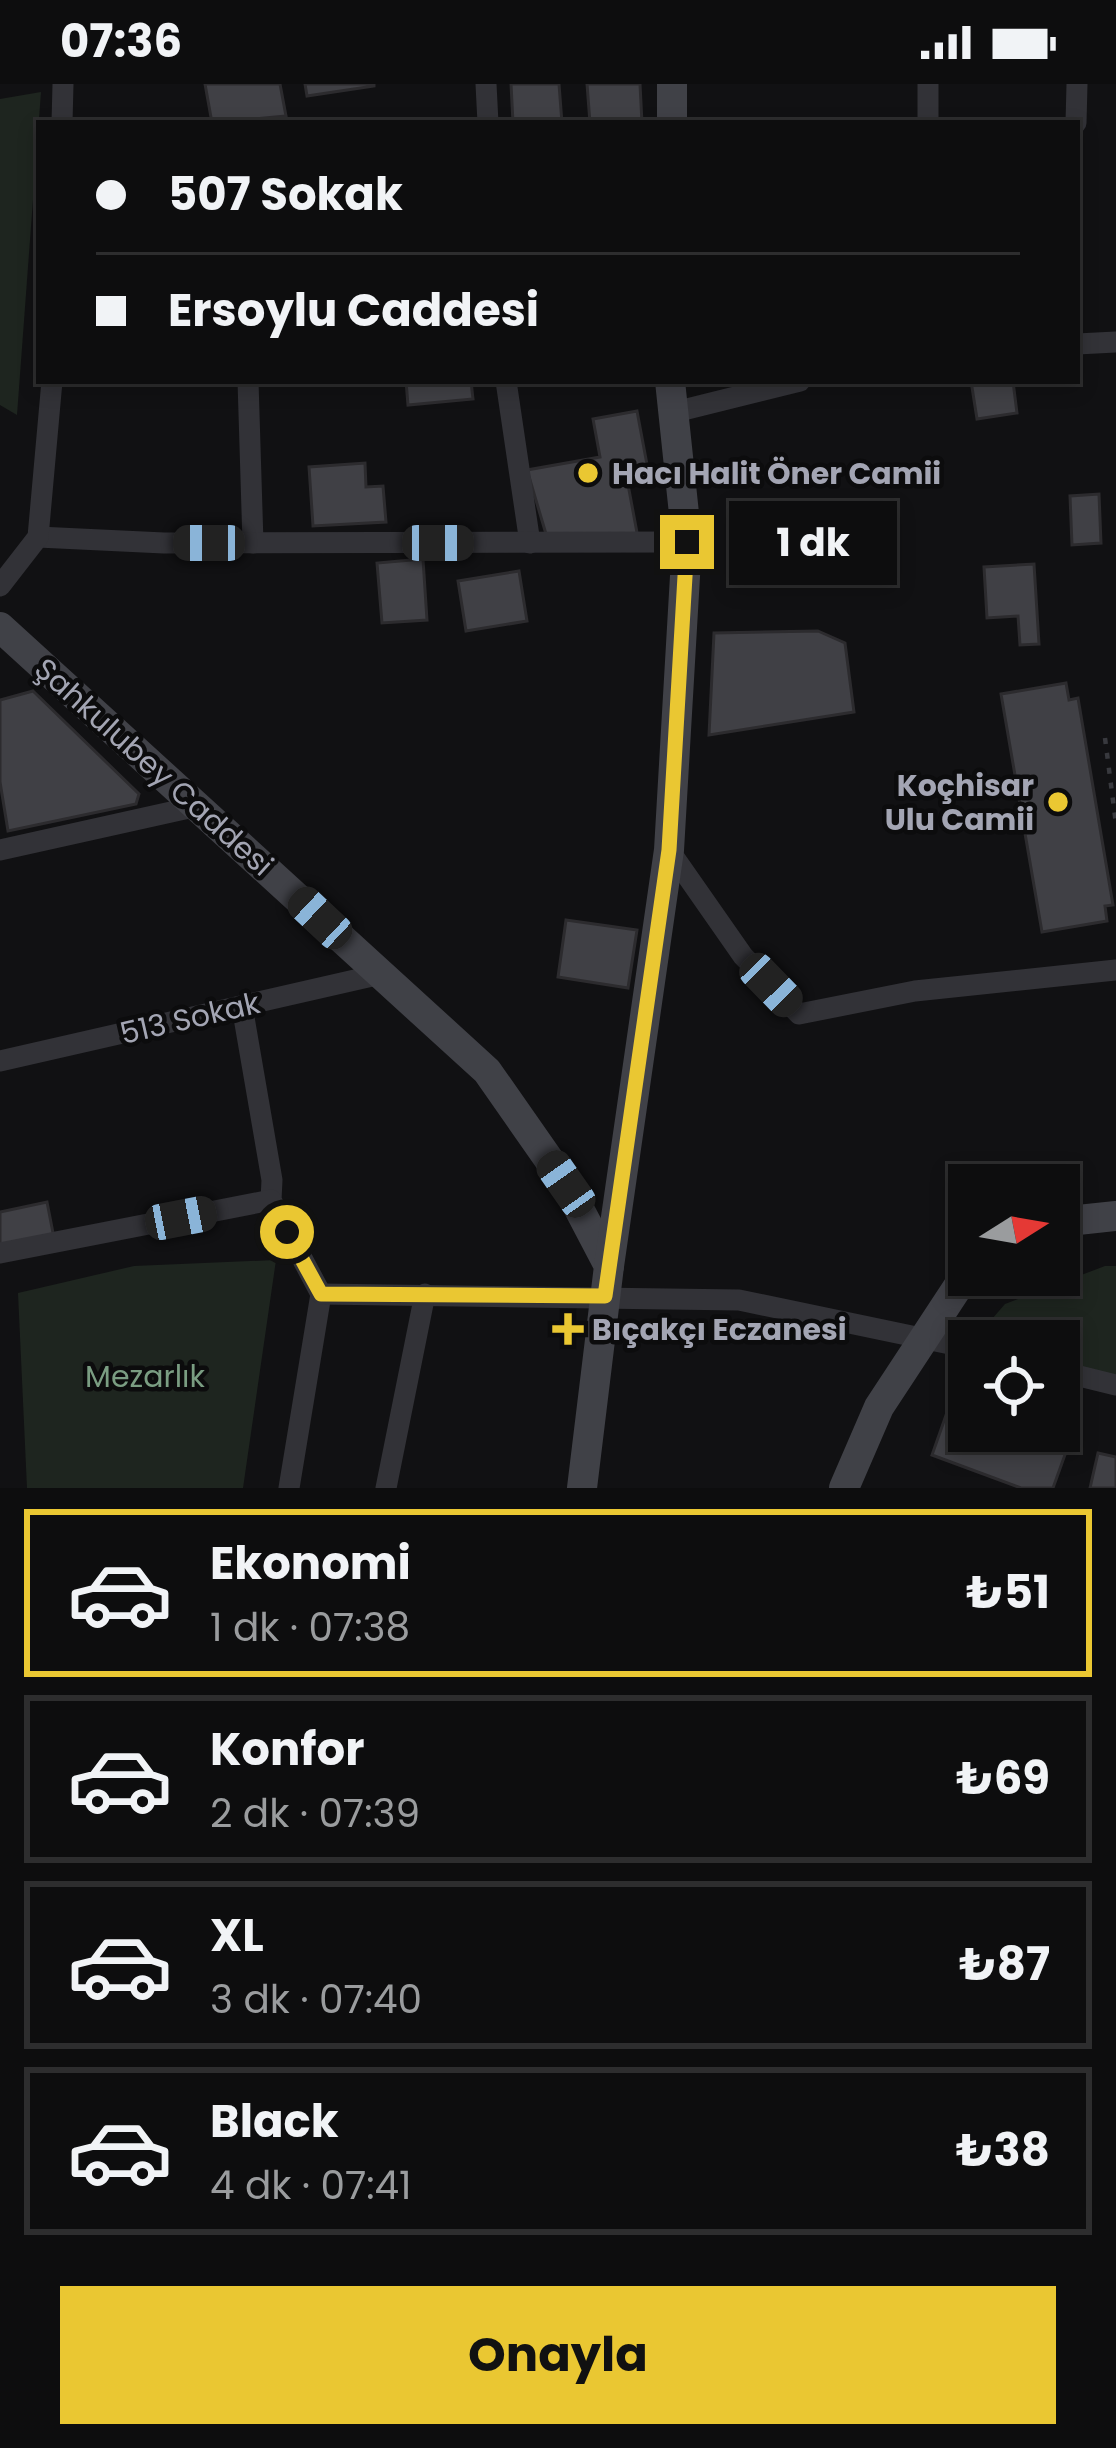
<!DOCTYPE html>
<html lang="tr">
<meta charset="utf-8">
<style>
:root{--surface:#0d0d0e;--page:#1b1b1c;--text:#f1f3f6;--muted:#9a9c9e;--line:#2d2d2e;--accent:#eac732}
body{margin:0;font-family:Poppins,sans-serif;background:var(--page);color:var(--text);height:100vh;display:flex;flex-direction:column;font-size:45px;white-space:nowrap}
*{box-sizing:border-box;margin:0}
p{font-size:39px;color:var(--muted)}
.icon{flex:none;width:66px;height:66px;fill:none;stroke:currentColor;stroke-width:2;stroke-linecap:round;stroke-linejoin:round}
.map{position:relative;height:1404px;overflow:hidden}
.details{display:flex;flex-direction:column;background:var(--surface);flex:1}
.details>*{flex:none}
.banner{position:absolute;left:36px;top:36px;width:1044px;height:264px;border-radius:0px;box-shadow:0 6px 18px #0003,0 0 0 3px var(--line);display:grid;align-content:center;height:264px;padding:0 60px;background:var(--surface)}
.needle{width:78px;rotate:79deg}
.controls{position:absolute;left:948px;top:1080px;display:grid;gap:24px}
.controls a{display:grid;place-items:center;width:132px;height:132px;border-radius:0px;background:var(--surface);box-shadow:0 6px 18px #0003,0 0 0 3px var(--line);font-size:60px}
.end{position:absolute;width:54px;height:54px;margin:-27px;border:15px solid #eac732;background:#111;box-shadow:0 0 0 6px #111}
.from{border-radius:50%}
.bubble{position:absolute;height:84px;border-radius:0px;background:var(--surface);box-shadow:0 6px 18px #0003,0 0 0 3px var(--line);font-size:39px;font-weight:700;line-height:84px;text-align:center}
.car{position:absolute;width:36px;height:72px;margin:-36px -18px;border-radius:15px;box-shadow:0 0 9px 3px #0007;background:linear-gradient(#222 24%,#8ab4d8 0 40%,#222 0 76%,#8ab4d8 0 86%,#222 0)}
.banner b{display:flex;align-items:center;gap:42px;height:114px;font-size:45px}
.banner b+b{border-top:3px solid var(--line)}
.banner i{width:30px;height:30px;background:var(--text)}
ul{padding:21px 0 0;list-style:none}
li{display:flex;align-items:center;gap:36px;height:168px;margin:0 24px 18px;padding:0 36px;border:6px solid var(--line);border-radius:0px}
li div{flex:1}
li b{display:block;font-size:45px}
li em{font-style:normal;font-weight:700}
li.current{border-color:var(--accent)}
li>.icon{width:108px;height:108px;stroke-width:1.5}
.action{display:flex;gap:24px;margin-top:auto;padding:24px 60px}
.action a{flex:1;height:138px;border-radius:0px;background:var(--accent);color:#111;font-size:48px;font-weight:700;line-height:138px;text-align:center}
.status{display:flex;justify-content:space-between;align-items:center;height:84px;padding:0 60px;background:var(--surface);direction:ltr}
.status svg{height:33px;fill:currentColor}
.map>svg:first-child{display:block}
.green{fill:#1e251f}
.building{fill:#404045;stroke:#2c2b2e;stroke-width:3}
.lines{fill:none;stroke-linecap:round;stroke-linejoin:round}
.path{stroke:#38393e;stroke-width:4.5;stroke-dasharray:6 9;stroke-linecap:butt}
.street{stroke:#323237;stroke-width:21}
.secondary{stroke:#404147;stroke-width:30}
.route{stroke:#eac732;stroke-width:15}
.poi-dot{fill:#eac732;stroke:#0c0c0d;stroke-width:4.5}
.labels{text-anchor:middle;dominant-baseline:central;stroke-width:9;stroke-linejoin:round;paint-order:stroke}
.poi-label{font-size:30px;font-weight:bold;fill:#a3a5b3;stroke:#0c0c0d;text-anchor:start}
.street-label{font-size:30px;fill:#a3a5b3;stroke:#0c0c0d}
.park-label{font-size:30px;fill:#7a9d82;stroke:#0c0c0d}
</style>
<div class="status"><b>07:36</b><svg viewBox="0 0 49 12"><path d="M0 12V9h3v3zM5 12V6h3v6zM10 12V3h3v9zM15 12V0h3v12zM26 1h20v11H26zM47 4h2v5h-2z"/></svg></div>
<div class="map">
<svg width="1116" height="1404" viewBox="0 0 1116 1404">
<rect width="100%" height="100%" fill="#111113"/>
<!-- green -->
<g class="green">
<polygon points="41,8 17,331 0,321 0,15"/>
<polygon points="276,1176 243,1404 27,1404 18,1209 134,1182"/>
<polygon points="1105,1182 1116,1182 1116,1304 1059,1286 1059,1257 973,1257 1005,1220"/>
</g>
<!-- building -->
<g class="building">
<polygon points="205,0 280,0 286,32 212,39"/>
<polygon points="305,0 374,0 374,2 307,12"/>
<polygon points="511,0 559,0 562,39 513,39"/>
<polygon points="587,0 640,0 642,39 590,39"/>
<polygon points="406,297 471,297 473,315 408,321"/>
<polygon points="971,297 1013,297 1017,329 977,335"/>
<polygon points="637,327 649,391 627,395 638,454 546,450 527,386 600,373 593,335"/>
<polygon points="365,379 366,403 383,402 386,438 313,442 309,383"/>
<polygon points="1099,410 1101,459 1072,461 1070,412"/>
<polygon points="423,475 427,536 382,539 377,479"/>
<polygon points="1034,480 1039,560 1020,561 1018,532 987,534 984,483"/>
<polygon points="519,487 527,537 466,547 458,497"/>
<polygon points="818,547 845,559 854,628 709,651 714,549"/>
<polygon points="1066,599 1069,616 1078,614 1113,821 1105,822 1107,837 1042,848 1001,610"/>
<polygon points="33,607 139,710 136,720 8,747 0,698 0,616"/>
<polygon points="566,836 637,846 628,904 558,893"/>
<polygon points="47,1118 54,1154 0,1165 0,1128"/>
<polygon points="957,1300 969,1304 969,1347 1059,1347 1059,1337 1075,1343 1053,1404 1021,1404 932,1371"/>
<polygon points="1098,1369 1116,1373 1116,1404 1090,1404"/>
</g>
<g class="lines">
<!-- path -->
<polyline class="path" points="1105,654 1116,740"/>
<!-- street -->
<g class="street">
<polyline points="486,0 488,39"/>
<polyline points="928,0 928,39"/>
<polyline points="62,39 63,0"/>
<polyline points="1076,39 1077,0"/>
<polyline points="1077,260 1116,258"/>
<polyline points="248,297 253,459"/>
<polyline points="506,297 530,459"/>
<polyline points="671,329 800,297"/>
<polyline points="38,453 164,459 687,458"/>
<polyline points="0,502 38,453 52,297"/>
<polyline points="0,766 198,722"/>
<polyline points="669,766 743,872 799,930 915,907 1116,886"/>
<polyline points="242,922 272,1096 271,1116 321,1210 289,1404"/>
<polyline points="0,977 381,890"/>
<polyline points="0,1169 271,1116"/>
<polyline points="321,1210 739,1216 969,1264"/>
<polyline points="1059,1287 1116,1301"/>
<polyline points="386,1404 425,1210"/>
</g>
<!-- secondary -->
<g class="secondary">
<polyline points="672,39 672,0"/>
<polyline points="0,543 487,987 566,1100 609,1182 582,1404"/>
<polyline points="1059,1138 1116,1132"/>
<polyline points="609,1182 669,766 687,458 670,297"/>
<polyline points="844,1404 879,1323 969,1186"/>
</g>
</g>
<g class="lines">
<!-- route -->
<polyline class="route" points="287,1148 321,1210 605,1212 669,766 687,458"/>
</g>
<!-- markers -->
<g class="poi-dot">
<circle cx="588" cy="389" r="12"/>
<circle cx="1058" cy="718" r="12"/>
<path d="M562 1227h12v12h12v12h-12v12h-12v-12h-12v-12h12z"/>
</g>
<g class="labels">
<!-- poi labels -->
<g class="poi-label">
<text x="612" y="389">Hacı Halit Öner Camii</text>
<text x="1034" y="701" text-anchor="end">Koçhisar<tspan x="1034" dy="34">Ulu Camii</tspan></text>
<text x="592" y="1245">Bıçakçı Eczanesi</text>
</g>
<!-- street labels -->
<g class="street-label">
<text transform="translate(154 683) rotate(42)">Şahkulubey Caddesi</text>
<text transform="translate(190 934) rotate(-13)">513 Sokak</text>
</g>
<!-- park labels -->
<g class="park-label">
<text x="145" y="1292">Mezarlık</text>
</g>
</g>
</svg>
<div class="controls">
<a><svg class="needle" viewBox="-14 -14 28 28"><path d="M0-13l5 13h-10z" fill="#e53935"/><path d="M0 13l5-13h-10z" fill="#9a9c9e"/></svg></a>
<a><svg class="icon" aria-label="locate" viewBox="0 0 24 24"><circle cx="12" cy="12" r="6"/><path d="M12 2v4M12 18v4M2 12h4M18 12h4"/></svg></a>
</div>
<i class="end from" style="left:287px;top:1148px"></i>
<i class="end" style="left:687px;top:458px"></i>
<div class="bubble" style="left:729px;top:417px;width:168px">1 dk</div>
<i class="car" style="left:209px;top:459px;rotate:270deg"></i>
<i class="car" style="left:438px;top:459px;rotate:90deg"></i>
<i class="car" style="left:320px;top:834px;rotate:313deg"></i>
<i class="car" style="left:771px;top:901px;rotate:136deg"></i>
<i class="car" style="left:566px;top:1100px;rotate:325deg"></i>
<i class="car" style="left:181px;top:1134px;rotate:79deg"></i>
<div class="banner">
<b><i class="from"></i>507 Sokak</b>
<b><i></i>Ersoylu Caddesi</b>
</div>
</div>
<section class="details">
<ul>
<li class="current"><svg class="icon" aria-label="car" viewBox="0 0 24 24"><path d="M5 17H2v-5l4-1 3-4h7l3 4 3 1v5h-3M9 17h6M6 11h13"/><circle cx="7" cy="17" r="2"/><circle cx="17" cy="17" r="2"/></svg><div><b>Ekonomi</b><p>1 dk · 07:38</p></div><em>₺51</em></li>
<li><svg class="icon" aria-label="car" viewBox="0 0 24 24"><path d="M5 17H2v-5l4-1 3-4h7l3 4 3 1v5h-3M9 17h6M6 11h13"/><circle cx="7" cy="17" r="2"/><circle cx="17" cy="17" r="2"/></svg><div><b>Konfor</b><p>2 dk · 07:39</p></div><em>₺69</em></li>
<li><svg class="icon" aria-label="car" viewBox="0 0 24 24"><path d="M5 17H2v-5l4-1 3-4h7l3 4 3 1v5h-3M9 17h6M6 11h13"/><circle cx="7" cy="17" r="2"/><circle cx="17" cy="17" r="2"/></svg><div><b>XL</b><p>3 dk · 07:40</p></div><em>₺87</em></li>
<li><svg class="icon" aria-label="car" viewBox="0 0 24 24"><path d="M5 17H2v-5l4-1 3-4h7l3 4 3 1v5h-3M9 17h6M6 11h13"/><circle cx="7" cy="17" r="2"/><circle cx="17" cy="17" r="2"/></svg><div><b>Black</b><p>4 dk · 07:41</p></div><em>₺38</em></li>
</ul>
<div class="action"><a>Onayla</a></div>
</section>
